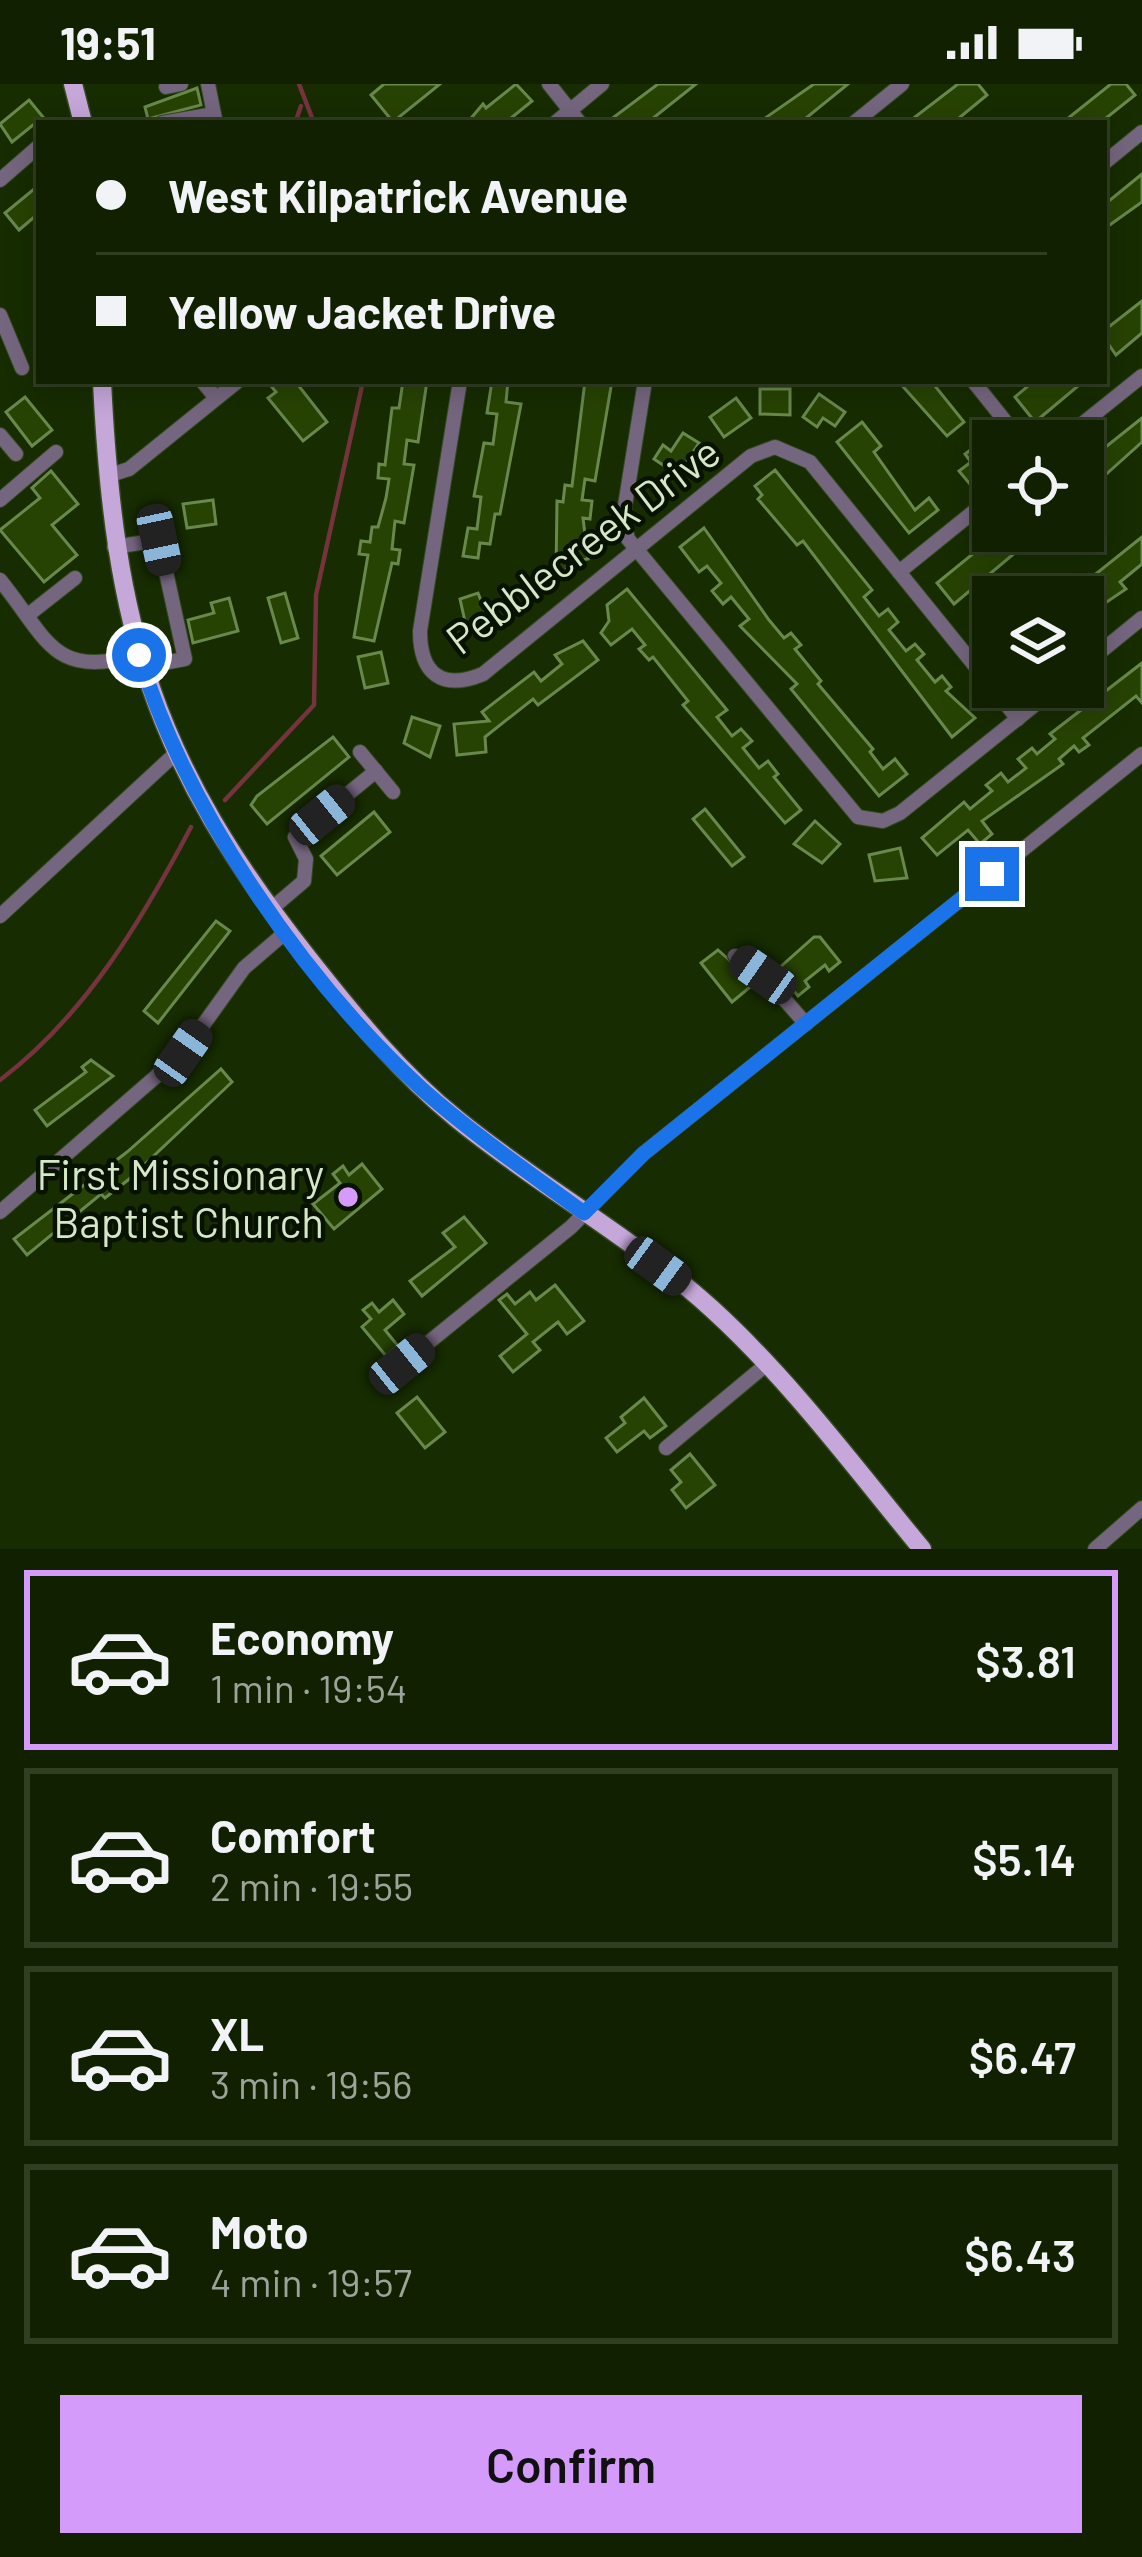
<!DOCTYPE html>
<meta charset="utf-8">
<style>
:root{--surface:#112100;--page:#1a290a;--text:#f1f3f6;--muted:#9ca399;--line:#303e22;--accent:#d59bfa}
body{margin:0;font-family:Barlow,sans-serif;background:var(--page);color:var(--text);height:100vh;display:flex;flex-direction:column;font-size:45px;white-space:nowrap}
*{box-sizing:border-box;margin:0}
p{font-size:39px;color:var(--muted)}
.icon{flex:none;width:66px;height:66px;fill:none;stroke:currentColor;stroke-width:2;stroke-linecap:round;stroke-linejoin:round}
.map{position:relative;height:1465px;overflow:hidden}
.drawer{display:flex;flex-direction:column;background:var(--surface);flex:1}
.drawer>*{flex:none}
.banner{position:absolute;left:36px;top:36px;width:1071px;height:264px;border-radius:0px;box-shadow:0 6px 30px #0003,0 0 0 3px var(--line);display:grid;align-content:center;height:264px;padding:0 60px;background:var(--surface)}
.buttons{position:absolute;left:972px;top:336px;display:grid;gap:24px}
.buttons a{display:grid;place-items:center;width:132px;height:132px;border-radius:0px;background:var(--surface);box-shadow:0 6px 30px #0003,0 0 0 3px var(--line);font-size:60px}
.end{position:absolute;width:54px;height:54px;margin:-27px;border:15px solid #1a73e8;background:#fff;box-shadow:0 0 0 6px #fff}
.from{border-radius:50%}
.car{position:absolute;width:36px;height:72px;margin:-36px -18px;border-radius:15px;box-shadow:0 0 9px 3px #0007;background:linear-gradient(#222 24%,#8ab4d8 0 40%,#222 0 76%,#8ab4d8 0 86%,#222 0)}
.banner b{display:flex;align-items:center;gap:42px;height:114px;font-size:45px}
.banner b+b{border-top:3px solid var(--line)}
.banner i{width:30px;height:30px;background:var(--text)}
ul{padding:21px 0 0;list-style:none}
li{display:flex;align-items:center;gap:36px;height:180px;margin:0 24px 18px;padding:0 36px;border:6px solid var(--line);border-radius:0px}
li div{flex:1}
li b{display:block;font-size:45px}
li em{font-style:normal;font-weight:600}
li.selected{border-color:var(--accent)}
li>.icon{width:108px;height:108px;stroke-width:1.5}
.cta{display:flex;gap:24px;margin-top:auto;padding:24px 60px}
.cta a{flex:1;height:138px;border-radius:0px;background:var(--accent);color:#111;font-size:48px;font-weight:600;line-height:138px;text-align:center}
.status{display:flex;justify-content:space-between;align-items:center;height:84px;padding:0 60px;background:var(--surface);direction:ltr}
.status svg{height:33px;fill:currentColor}
.map>svg:first-child{display:block}
.lines{fill:none;stroke-linecap:round;stroke-linejoin:round}
.stream{stroke:#75333e;stroke-width:4.5}
.building{fill:#274303;stroke:#68884c;stroke-width:3}
.minor-casing{stroke:#354a20;stroke-width:16}
.major-casing{stroke:#354a20;stroke-width:21}
.minor{stroke:#75667f;stroke-width:14}
.major{stroke:#c5a7da;stroke-width:18}
.route{stroke:#1a73e8;stroke-width:15}
.poi-dot{fill:#d59bfa;stroke:#071200;stroke-width:4.5}
.labels{text-anchor:middle;dominant-baseline:central;stroke-width:9;stroke-linejoin:round;paint-order:stroke}
.street-label{font-size:42px;fill:#d5e7c7;stroke:#071200}
.poi-label{font-size:42px;fill:#d5e7c7;stroke:#071200;text-anchor:end}
</style>
<div class="status"><b>19:51</b><svg viewBox="0 0 49 12"><path d="M0 12V9h3v3zM5 12V6h3v6zM10 12V3h3v9zM15 12V0h3v12zM26 1h20v11H26zM47 4h2v5h-2z"/></svg></div>
<div class="map">
<svg width="1142" height="1465" viewBox="0 0 1142 1465">
<rect width="100%" height="100%" fill="#172c00"/>
<g class="lines">
<!-- stream -->
<g class="stream">
<polyline points="299,0 314,39"/>
<polyline points="295,39 301,22"/>
<polyline points="225,716 314,621 316,511 363,297"/>
<path d="M 0,996 C 85,932 142,836 191,743"/>
</g>
</g>
<!-- building -->
<g class="building">
<polygon points="384,0 440,0 393,38 371,11"/>
<polygon points="516,0 532,17 505,39 467,39 483,20 486,24"/>
<polygon points="658,0 696,0 647,39 606,39"/>
<polygon points="814,0 848,0 800,39 758,39"/>
<polygon points="958,0 978,0 987,11 953,39 920,39 915,33"/>
<polygon points="1111,0 1126,0 1135,11 1100,39 1062,39"/>
<polygon points="197,4 201,21 148,35 145,23"/>
<polygon points="29,16 43,33 12,58 0,40"/>
<polygon points="1142,90 1142,118 1104,145 1104,121"/>
<polygon points="39,101 39,129 19,146 5,129"/>
<polygon points="1142,217 1142,249 1116,271 1109,261 1104,265 1104,235 1110,242"/>
<polygon points="267,297 295,297 327,338 303,357 268,314 276,308"/>
<polygon points="403,297 427,297 418,358 407,356 404,380 414,381 404,439 395,437 392,465 400,466 398,480 392,479 374,557 354,553 368,471 359,470 361,457 370,458 372,443 378,443 386,414 389,395 378,394 379,380 385,381 392,324 399,324"/>
<polygon points="492,297 508,297 506,318 521,320 500,430 495,430 490,460 480,459 478,474 463,472 468,444 477,445 481,413 474,412 484,359 493,360 497,330 487,329"/>
<polygon points="585,297 612,297 595,397 585,395 582,416 592,417 590,435 583,434 588,475 566,478 567,488 556,489 557,417 563,418 565,401 572,402"/>
<polygon points="898,297 931,297 964,338 947,352"/>
<polygon points="1034,297 1084,297 1035,338 1015,313"/>
<polygon points="760,305 790,305 790,331 760,330"/>
<polygon points="819,310 845,328 835,342 823,334 817,343 803,333"/>
<polygon points="25,313 52,346 32,362 6,328"/>
<polygon points="736,314 751,334 724,353 710,333"/>
<polygon points="1142,334 1142,358 1083,411 1083,381"/>
<polygon points="862,338 881,362 874,368 915,426 929,414 938,426 909,449 837,358"/>
<polygon points="683,349 699,359 678,391 654,375 663,361 671,367"/>
<polygon points="981,358 993,379 969,399 959,387 971,378 965,370"/>
<polygon points="775,386 872,506 864,513 879,532 888,525 898,538 889,546 906,567 915,560 924,570 917,576 935,598 942,592 951,603 946,607 975,634 952,653 803,457 797,461 758,415 762,411 755,402"/>
<polygon points="51,387 78,420 52,441 77,471 44,498 0,446 40,414 32,404"/>
<polygon points="213,416 216,440 187,444 183,420"/>
<polygon points="704,444 769,536 784,554 791,549 801,561 795,565 821,597 818,600 873,665 870,668 883,685 895,675 907,690 879,712 791,605 797,600 740,542 749,535 731,513 723,520 712,507 721,499 707,482 699,488 680,463"/>
<polygon points="1001,447 1041,447 954,520 937,499"/>
<polygon points="1142,453 1142,480 1120,498 1126,505 1083,534 1083,513 1067,513"/>
<polygon points="627,505 727,626 717,633 732,652 741,645 752,657 743,664 759,684 768,677 778,690 774,693 801,726 785,739 683,621 688,617 653,573 649,576 639,565 645,561 632,545 611,561 601,549 609,537 607,521"/>
<polygon points="285,509 298,554 281,559 268,514"/>
<polygon points="478,509 493,547 476,552 466,542 460,515"/>
<polygon points="229,514 238,547 193,559 188,536 214,529 211,519"/>
<polygon points="583,557 598,576 538,621 533,615 485,653 486,668 457,671 454,640 489,637 482,628 534,588 541,597 562,580 555,571"/>
<polygon points="381,568 388,599 365,604 358,573"/>
<polygon points="1142,579 1142,619 1136,612 1083,654 1089,661 1079,668 1074,662 1059,675 1063,680 982,737 992,750 980,760 968,746 937,771 922,754 964,718 970,725 992,707 986,701 1001,689 1008,698 1026,684 1018,675 1032,664 1037,670 1055,655 1050,650"/>
<polygon points="412,633 440,642 430,673 404,659"/>
<polygon points="333,653 349,673 267,740 251,721 257,712"/>
<polygon points="705,725 744,773 732,782 693,735"/>
<polygon points="374,728 390,748 337,791 321,772"/>
<polygon points="815,737 840,760 822,779 794,760"/>
<polygon points="900,764 907,794 875,797 869,771"/>
<polygon points="216,837 230,847 158,939 144,927"/>
<polygon points="814,853 820,853 840,878 829,887 825,881 805,897 809,903 798,912 777,886"/>
<polygon points="718,866 755,899 732,918 701,879"/>
<polygon points="91,976 113,992 47,1042 35,1026 86,988 82,983"/>
<polygon points="221,985 232,998 128,1096 105,1114 101,1110 27,1171 14,1155 127,1068"/>
<polygon points="362,1080 382,1105 334,1145 313,1120 340,1099 333,1090 343,1082 349,1091"/>
<polygon points="464,1133 486,1159 422,1212 410,1197 455,1163 443,1149"/>
<polygon points="555,1201 584,1237 567,1250 558,1238 533,1258 540,1266 513,1288 500,1272 527,1250 499,1216 507,1210 515,1220 530,1208 536,1216"/>
<polygon points="393,1216 404,1230 385,1246 398,1262 386,1272 362,1243 371,1235 363,1226 372,1219 379,1228"/>
<polygon points="417,1313 445,1348 425,1364 397,1329"/>
<polygon points="644,1314 666,1342 650,1354 644,1347 617,1368 606,1354 625,1339 621,1333"/>
<polygon points="690,1370 715,1401 686,1424 672,1406 681,1398 671,1386"/>
</g>
<g class="lines">
<defs>
<g id="minor">
<polyline points="208,0 214,30"/>
<polyline points="549,0 580,39"/>
<polyline points="166,3 181,0"/>
<polyline points="162,39 214,30 216,39"/>
<polyline points="555,39 602,0"/>
<polyline points="854,39 902,0"/>
<polyline points="1104,79 1142,48"/>
<polyline points="0,96 39,62"/>
<polyline points="0,231 22,284"/>
<polyline points="202,297 216,314"/>
<path d="M 460,297 L 420,547 C 420,590 442,607 483,590 L 751,372 L 775,363 L 810,378 L 1018,635"/>
<polyline points="645,297 623,434 628,455 858,733 883,737 900,729 1057,603"/>
<polyline points="973,297 1021,357"/>
<polyline points="0,351 16,370"/>
<polyline points="1061,357 1142,292"/>
<polyline points="107,392 129,385 238,297"/>
<polyline points="0,416 56,368"/>
<polyline points="114,463 159,456 185,575 142,583"/>
<polyline points="899,488 993,412"/>
<path d="M 0,496 C 50,558 52,594 138,571"/>
<polyline points="28,531 75,494"/>
<polyline points="1083,582 1142,534"/>
<polyline points="360,668 393,708"/>
<polyline points="270,826 304,797 306,775 295,753 376,687"/>
<polyline points="0,832 175,670"/>
<polyline points="735,872 763,891 806,940"/>
<polyline points="0,1128 183,969 244,884 287,847"/>
<polyline points="402,1280 571,1143 643,1070 1142,670"/>
<polyline points="666,1364 767,1280"/>
<polyline points="1095,1465 1142,1424"/>
</g>
<g id="major">
<polyline points="73,0 83,39"/>
<path d="M 102,297 C 114,545 153,678 309,875 C 354,932 400,989 457,1035 C 539,1102 634,1154 712,1225 C 791,1297 855,1384 922,1465"/>
</g>
</defs>
<!-- minor casing -->
<use href="#minor" class="minor-casing"/>
<!-- major casing -->
<use href="#major" class="major-casing"/>
<!-- minor -->
<use href="#minor" class="minor"/>
<!-- major -->
<use href="#major" class="major"/>
</g>
<g class="lines">
<!-- route -->
<path class="route" d="M 139,571 C 186,726 304,897 423,1006 C 474,1051 530,1089 584,1129 L 643,1070 L 992,790"/>
</g>
<!-- markers -->
<circle class="poi-dot" cx="348" cy="1113" r="12"/>
<g class="labels">
<!-- street labels -->
<g class="street-label">
<text transform="translate(582 460) rotate(-37)">Pebblecreek Drive</text>
</g>
<!-- poi labels -->
<g class="poi-label">
<text x="324" y="1089">First Missionary<tspan x="324" dy="48">Baptist Church</tspan></text>
</g>
</g>
</svg>
<div class="buttons">
<a><svg class="icon" aria-label="locate" viewBox="0 0 24 24"><circle cx="12" cy="12" r="6"/><path d="M12 2v4M12 18v4M2 12h4M18 12h4"/></svg></a>
<a><svg class="icon" aria-label="layers" viewBox="0 0 24 24"><path d="M12 4l9 5-9 5-9-5zM3 14l9 5 9-5"/></svg></a>
</div>
<i class="end from" style="left:139px;top:571px"></i>
<i class="end" style="left:992px;top:790px"></i>
<i class="car" style="left:159px;top:456px;rotate:168deg"></i>
<i class="car" style="left:322px;top:731px;rotate:51deg"></i>
<i class="car" style="left:763px;top:891px;rotate:305deg"></i>
<i class="car" style="left:183px;top:969px;rotate:35deg"></i>
<i class="car" style="left:658px;top:1182px;rotate:126deg"></i>
<i class="car" style="left:402px;top:1280px;rotate:51deg"></i>
<div class="banner">
<b><i class="from"></i>West Kilpatrick Avenue</b>
<b><i></i>Yellow Jacket Drive</b>
</div>
</div>
<section class="drawer">
<ul>
<li class="selected"><svg class="icon" aria-label="car" viewBox="0 0 24 24"><path d="M5 17H2v-5l4-1 3-4h7l3 4 3 1v5h-3M9 17h6M6 11h13"/><circle cx="7" cy="17" r="2"/><circle cx="17" cy="17" r="2"/></svg><div><b>Economy</b><p>1 min · 19:54</p></div><em>$3.81</em></li>
<li><svg class="icon" aria-label="car" viewBox="0 0 24 24"><path d="M5 17H2v-5l4-1 3-4h7l3 4 3 1v5h-3M9 17h6M6 11h13"/><circle cx="7" cy="17" r="2"/><circle cx="17" cy="17" r="2"/></svg><div><b>Comfort</b><p>2 min · 19:55</p></div><em>$5.14</em></li>
<li><svg class="icon" aria-label="car" viewBox="0 0 24 24"><path d="M5 17H2v-5l4-1 3-4h7l3 4 3 1v5h-3M9 17h6M6 11h13"/><circle cx="7" cy="17" r="2"/><circle cx="17" cy="17" r="2"/></svg><div><b>XL</b><p>3 min · 19:56</p></div><em>$6.47</em></li>
<li><svg class="icon" aria-label="car" viewBox="0 0 24 24"><path d="M5 17H2v-5l4-1 3-4h7l3 4 3 1v5h-3M9 17h6M6 11h13"/><circle cx="7" cy="17" r="2"/><circle cx="17" cy="17" r="2"/></svg><div><b>Moto</b><p>4 min · 19:57</p></div><em>$6.43</em></li>
</ul>
<div class="cta"><a>Confirm</a></div>
</section>
